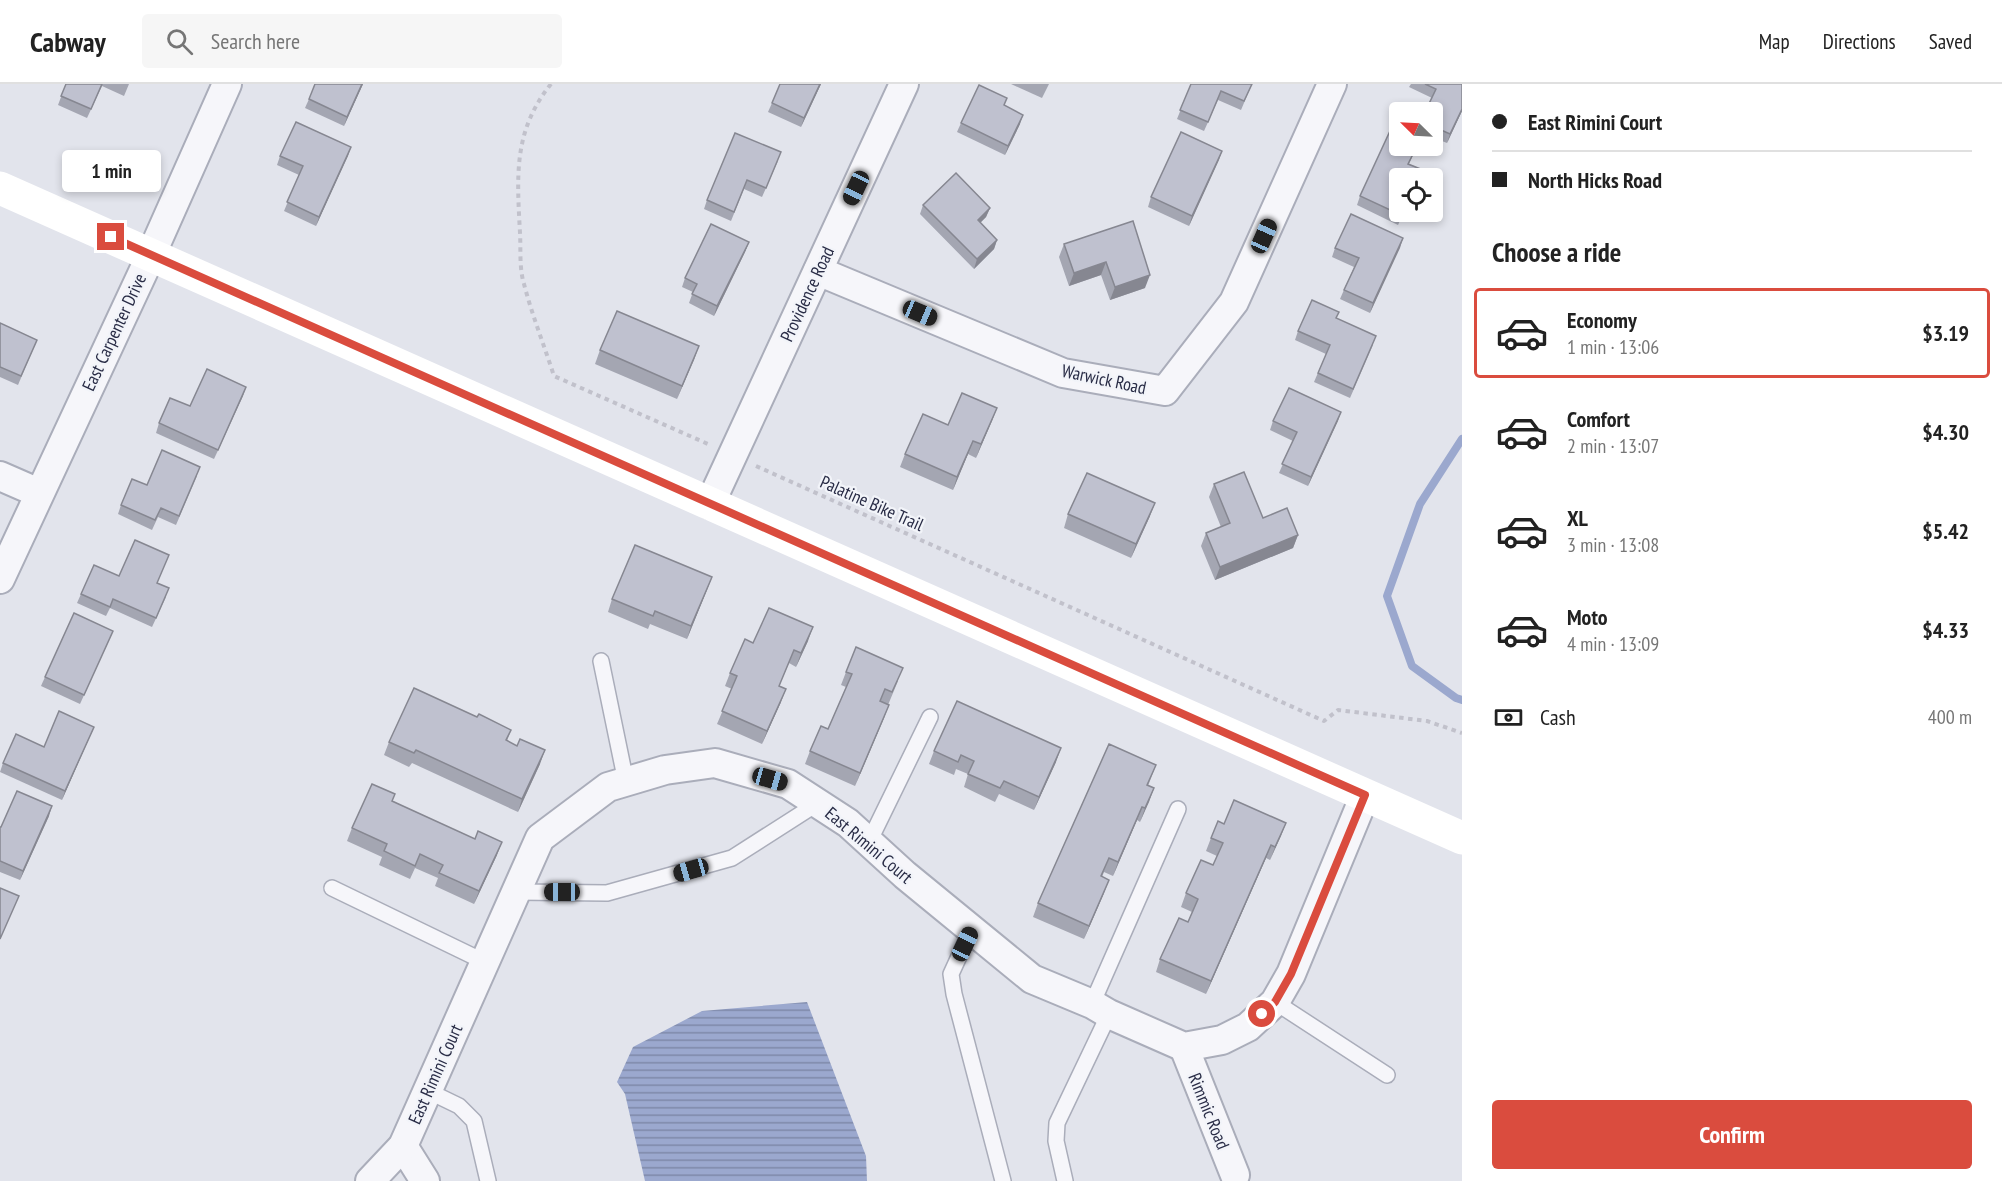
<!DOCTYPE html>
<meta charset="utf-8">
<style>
:root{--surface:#fff;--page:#f6f6f6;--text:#222;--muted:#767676;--line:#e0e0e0;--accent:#da4c3e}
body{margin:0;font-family:"PT Sans Narrow",sans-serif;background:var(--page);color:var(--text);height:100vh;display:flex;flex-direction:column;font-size:22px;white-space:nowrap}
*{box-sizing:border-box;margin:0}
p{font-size:20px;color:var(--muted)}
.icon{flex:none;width:33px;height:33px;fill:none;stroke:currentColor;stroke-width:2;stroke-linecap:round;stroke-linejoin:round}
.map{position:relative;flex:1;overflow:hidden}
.sheet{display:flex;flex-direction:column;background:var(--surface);width:540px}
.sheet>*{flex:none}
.top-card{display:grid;align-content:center;height:132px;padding:0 30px;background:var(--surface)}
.needle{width:39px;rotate:294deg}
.tools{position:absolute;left:1389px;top:18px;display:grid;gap:12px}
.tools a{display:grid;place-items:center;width:54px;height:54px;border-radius:6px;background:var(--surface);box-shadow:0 3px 9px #0003;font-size:30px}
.end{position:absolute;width:27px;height:27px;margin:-14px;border:8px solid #da4c3e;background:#fff;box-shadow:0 0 0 3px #fff}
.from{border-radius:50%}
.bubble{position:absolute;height:42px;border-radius:6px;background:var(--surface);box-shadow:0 3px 9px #0003;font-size:20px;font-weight:700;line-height:42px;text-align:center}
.car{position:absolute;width:18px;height:36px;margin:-18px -9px;border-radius:8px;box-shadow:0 0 4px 2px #0007;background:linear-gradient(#222 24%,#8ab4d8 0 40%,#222 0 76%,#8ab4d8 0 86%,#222 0)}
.top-card b{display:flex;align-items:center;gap:21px;height:57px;font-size:22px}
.top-card b+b{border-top:2px solid var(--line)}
.top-card i{width:15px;height:15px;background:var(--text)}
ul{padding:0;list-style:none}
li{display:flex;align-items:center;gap:18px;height:90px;margin:0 12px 9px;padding:0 18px;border:3px solid transparent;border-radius:6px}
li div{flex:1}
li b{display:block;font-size:22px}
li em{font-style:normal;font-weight:700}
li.current{border-color:var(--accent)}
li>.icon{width:54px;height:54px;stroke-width:1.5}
h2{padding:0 30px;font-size:27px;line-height:72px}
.pay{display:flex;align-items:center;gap:15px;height:66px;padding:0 30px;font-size:22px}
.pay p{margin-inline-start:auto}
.button{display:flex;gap:12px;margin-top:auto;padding:12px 30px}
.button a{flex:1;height:69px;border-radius:6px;background:var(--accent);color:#fff;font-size:24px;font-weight:700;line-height:69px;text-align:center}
header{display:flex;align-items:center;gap:36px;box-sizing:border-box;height:84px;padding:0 30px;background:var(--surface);border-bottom:2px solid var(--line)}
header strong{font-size:28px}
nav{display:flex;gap:33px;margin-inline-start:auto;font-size:21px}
.search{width:420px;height:54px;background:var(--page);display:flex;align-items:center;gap:15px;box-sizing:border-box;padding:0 21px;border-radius:6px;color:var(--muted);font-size:22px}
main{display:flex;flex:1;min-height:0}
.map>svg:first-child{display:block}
.water{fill:url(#water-rules)}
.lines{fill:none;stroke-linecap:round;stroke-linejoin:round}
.stream{stroke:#9ba8ce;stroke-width:8}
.service-casing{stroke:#aaadba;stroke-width:18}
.minor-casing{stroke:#aaadba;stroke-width:32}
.path{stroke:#c1c1cb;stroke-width:4;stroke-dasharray:4.5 4.5;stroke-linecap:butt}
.service{stroke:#f6f6fa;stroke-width:15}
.minor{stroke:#f6f6fa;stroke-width:28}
.secondary{stroke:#fff;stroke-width:33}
.wall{fill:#a4a6b2}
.shaded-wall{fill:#868791}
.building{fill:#bfc1cf;stroke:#868791;stroke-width:1.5}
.route{stroke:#da4c3e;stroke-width:8}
.labels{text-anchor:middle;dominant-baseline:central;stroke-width:4.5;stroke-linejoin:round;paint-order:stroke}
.street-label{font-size:18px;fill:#292c46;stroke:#f2f4f9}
</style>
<header>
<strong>Cabway</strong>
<div class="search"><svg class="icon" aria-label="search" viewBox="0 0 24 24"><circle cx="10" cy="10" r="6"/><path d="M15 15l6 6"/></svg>Search here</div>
<nav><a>Map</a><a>Directions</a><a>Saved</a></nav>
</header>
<main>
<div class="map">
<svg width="1462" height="1097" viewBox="0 0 1462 1097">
<defs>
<pattern id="water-rules" width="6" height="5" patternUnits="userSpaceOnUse" patternTransform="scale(1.5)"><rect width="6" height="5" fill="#9ba8ce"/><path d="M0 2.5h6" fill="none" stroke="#7e89a9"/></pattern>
</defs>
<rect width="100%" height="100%" fill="#e2e4ec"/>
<!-- water -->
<polygon class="water" points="807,918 866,1072 867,1097 645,1097 625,1010 617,998 633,963 702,927"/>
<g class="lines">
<!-- stream -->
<polyline class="stream" points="1462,355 1420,420 1387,512 1412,582 1456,614 1462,616"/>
<defs>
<g id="service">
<polyline points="601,577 626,698"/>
<polyline points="869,758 930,633"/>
<polyline points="332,804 485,878"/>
<polyline points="516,808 607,809 732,774 818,719"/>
<polyline points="972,844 951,890 954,910 1003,1097"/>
<polyline points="1275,918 1387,991"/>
<polyline points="1092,920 1178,725"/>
<polyline points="428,1007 459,1022 474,1037 488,1097"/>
<polyline points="1065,1097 1056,1057 1057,1039 1109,930"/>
</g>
<g id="minor">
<polyline points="818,187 1063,289 1165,307 1234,218 1332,0"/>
<polyline points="0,392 39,409"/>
<polyline points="710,420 904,0"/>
<polyline points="0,495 151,171 227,0"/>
<polyline points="1184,963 1235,1091"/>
<polyline points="403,1062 425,1097"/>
<polyline points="370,1097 403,1062 540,754 608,703 665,686 715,679 788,700 848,739 905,791 1032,895 1092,920 1109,930 1184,963 1222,956 1248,943 1275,918 1291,890 1365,711"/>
</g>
</defs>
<!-- service casing -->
<use href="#service" class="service-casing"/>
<!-- minor casing -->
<use href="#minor" class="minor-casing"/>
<!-- path -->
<g class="path">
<path d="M 551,0 C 513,47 517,92 520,149 C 521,165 519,184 524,200 C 532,231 544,261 554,292 L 708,360"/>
<polyline points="756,382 1324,637 1338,626 1427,637 1462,649"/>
</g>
<!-- service -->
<use href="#service" class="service"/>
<!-- minor -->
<use href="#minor" class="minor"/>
<!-- secondary -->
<polyline class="secondary" points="0,104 1462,754"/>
</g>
<!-- wall -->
<g class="wall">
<polygon points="66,0 129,0 124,12 102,2 87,34 58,21"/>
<polygon points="363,0 344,42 305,24 309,15"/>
<polygon points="821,0 801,43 768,28 772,19"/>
<polygon points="1011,0 1049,0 1042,14"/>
<polygon points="1191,0 1252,0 1241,26 1218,16 1204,47 1177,35"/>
<polygon points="1411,0 1462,0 1462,27 1447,59 1432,53 1432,14 1409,3"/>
<polygon points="961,39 1020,40 1005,71 957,48"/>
<polygon points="351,63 316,142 284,127 299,91 277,81 280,72"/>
<polygon points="1222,67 1189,142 1148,123 1151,113"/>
<polygon points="1414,69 1409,80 1423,86 1420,94 1400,94 1400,128 1404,128 1398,141 1357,121 1360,112"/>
<polygon points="778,77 762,113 744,105 731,137 704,125 707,116"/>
<polygon points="923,121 990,124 986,133 980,139 997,156 994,165 974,185 920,130"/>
<polygon points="1133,137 1145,204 1110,216 1101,191 1069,202 1059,173 1064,160"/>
<polygon points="1403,154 1370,229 1340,215 1354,183 1332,173 1335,164"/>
<polygon points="749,158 745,168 714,232 689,219 693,208 682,203 685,194"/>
<polygon points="1336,234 1373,261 1350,314 1314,298 1326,270 1295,256 1298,247"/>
<polygon points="0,239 37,256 18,301 0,293"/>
<polygon points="699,262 677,315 595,280 600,266"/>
<polygon points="246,303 214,375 156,349 159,339 190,322"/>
<polygon points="997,324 976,374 968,370 953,406 900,383 905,370 948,341"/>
<polygon points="1341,328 1308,402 1279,389 1293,357 1270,346 1273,337"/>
<polygon points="197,392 176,441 158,433 152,446 118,430 121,421 147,401"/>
<polygon points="1214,400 1263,434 1298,451 1293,464 1215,496 1201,462 1206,449 1221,443 1209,413"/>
<polygon points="1068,430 1150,432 1131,474 1064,444"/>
<polygon points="169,471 157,499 166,513 152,543 110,524 106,532 77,519 81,510 119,492"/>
<polygon points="712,493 687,555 650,540 648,545 608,528 612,515"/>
<polygon points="109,556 80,620 41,602 45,593"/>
<polygon points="808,557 796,583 789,579 779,602 781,618 762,660 717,640 732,605 725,602 730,589 753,559"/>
<polygon points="846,588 898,597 888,621 884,634 855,702 805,680 810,667 828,645 846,603 841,601"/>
<polygon points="477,633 511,646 507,657 540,680 518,728 412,679 409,683 384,671 389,658"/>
<polygon points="94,643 62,716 0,688 3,679"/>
<polygon points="934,667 1056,678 1034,726 999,710 995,718 964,703 968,690 956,685 954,691 929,680"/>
<polygon points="1156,681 1148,702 1154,704 1140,738 1137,736 1113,792 1104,788 1102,793 1104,809 1084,855 1033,833 1038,819"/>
<polygon points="393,717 497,771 474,820 435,802 438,794 415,784 410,795 379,781 382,773 347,757 352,744"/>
<polygon points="49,732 20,796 0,788 0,743"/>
<polygon points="1286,739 1270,776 1266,774 1206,910 1156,888 1160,875 1188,838 1192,828 1181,823 1186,809 1213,781 1217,772 1206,767 1211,754"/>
</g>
<!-- shaded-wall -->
<g class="shaded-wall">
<polygon points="362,0 363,0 344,42 347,33"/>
<polygon points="820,0 821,0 801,43 804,34"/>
<polygon points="1462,25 1462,27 1447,59 1450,50"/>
<polygon points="1023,31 1020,40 1005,71 1008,62"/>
<polygon points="351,63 348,72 316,142 319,133"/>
<polygon points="1222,67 1219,76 1189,142 1192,132"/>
<polygon points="990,124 986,133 974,145 978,136"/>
<polygon points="1403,154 1400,164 1370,229 1373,219"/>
<polygon points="997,156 994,165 974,185 977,175"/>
<polygon points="749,158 745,168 714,232 717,222"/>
<polygon points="1106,178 1101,191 1069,202 1074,189"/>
<polygon points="1150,191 1145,204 1110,216 1115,203"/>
<polygon points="699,262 694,276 677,315 682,302"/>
<polygon points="246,303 243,312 214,375"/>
<polygon points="997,324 992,337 976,374 981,360"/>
<polygon points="1341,328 1338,337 1308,402 1311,393"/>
<polygon points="973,357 968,370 953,406 957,393"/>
<polygon points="1155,419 1150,432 1131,474 1136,460"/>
<polygon points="1298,451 1293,464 1215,496 1220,483"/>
<polygon points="712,493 707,506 687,555 691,542"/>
<polygon points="813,543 808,557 796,583 801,569"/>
<polygon points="786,605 781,618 762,660 767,647"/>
<polygon points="889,621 884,634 855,702 860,689"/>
<polygon points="94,643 90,652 62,716 65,707"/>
<polygon points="1061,664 1056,678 1034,726 1039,713"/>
<polygon points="545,666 540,680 518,728 522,715"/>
<polygon points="1154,704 1149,718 1140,738 1145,724"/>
<polygon points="52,722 49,732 20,796 23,787"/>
<polygon points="1142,723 1137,736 1113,792 1118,778"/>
<polygon points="1286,739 1281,752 1270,776 1275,763"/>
<polygon points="502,758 497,771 474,820 479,807"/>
<polygon points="1271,761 1266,774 1206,910 1211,897"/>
<polygon points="1109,796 1104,809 1084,855 1089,842"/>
</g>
<!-- building -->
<g class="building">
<polygon points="66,0 102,0 91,25 61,12"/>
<polygon points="315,0 362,0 347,33 309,15"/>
<polygon points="780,0 820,0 804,34 772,19"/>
<polygon points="1191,0 1252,0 1244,17 1221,7 1208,38 1180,26"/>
<polygon points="1425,0 1462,0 1462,25 1450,50 1432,42 1432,28 1425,28 1436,5"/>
<polygon points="979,1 1007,14 1004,21 1023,31 1008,62 961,39"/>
<polygon points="296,38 351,63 319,133 287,118 303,82 280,72"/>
<polygon points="1390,47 1400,51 1400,62 1417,62 1408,80 1423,86 1419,94 1400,94 1400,128 1403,128 1401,131 1360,112"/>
<polygon points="1181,48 1222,67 1192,132 1151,113"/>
<polygon points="735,49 781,68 766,104 747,96 734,128 707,116"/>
<polygon points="956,89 990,124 978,136 997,156 977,175 923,121"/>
<polygon points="1351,130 1403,154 1373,219 1344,206 1359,174 1335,164"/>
<polygon points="1133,137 1150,191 1115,203 1106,178 1074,189 1064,160"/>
<polygon points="711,140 749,158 717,222 692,210 697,200 685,194"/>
<polygon points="1312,216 1339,228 1336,234 1376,252 1353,305 1318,289 1330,261 1298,247"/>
<polygon points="617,227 699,262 682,302 600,266"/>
<polygon points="0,239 37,256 21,292 0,283"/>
<polygon points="207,285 246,303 218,366 159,339 170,314 190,322"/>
<polygon points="1289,304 1341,328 1311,393 1282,380 1297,348 1273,337"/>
<polygon points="962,309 997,324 981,360 973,357 957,393 905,370 923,330 948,341"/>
<polygon points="162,366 200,383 179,432 161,424 155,436 121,421 132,395 147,401"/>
<polygon points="1244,388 1263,434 1287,424 1298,451 1220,483 1206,449 1230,439 1214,400"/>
<polygon points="1087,389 1155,419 1136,460 1068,430"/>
<polygon points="135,456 169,471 157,499 169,504 156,534 113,515 110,523 81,510 94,481 119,492"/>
<polygon points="635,461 712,493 691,542 655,527 653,532 612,515"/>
<polygon points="769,524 813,543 801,569 794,566 779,602 786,605 767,647 722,627 737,592 730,589 745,555 753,559"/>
<polygon points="74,529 113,547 84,611 45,593"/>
<polygon points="856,563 903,584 892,608 885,605 880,617 889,621 860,689 810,667 821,642 828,645 852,590 846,588"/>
<polygon points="414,604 477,633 479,630 511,646 506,656 517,662 520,655 545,666 522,715 416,666 414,669 389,658"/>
<polygon points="957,617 1061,664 1039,713 1004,697 1000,704 968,690 974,677 961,671 958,678 934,667"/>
<polygon points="59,627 94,643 65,707 3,679 16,650 44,663"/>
<polygon points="1109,660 1156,681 1147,701 1154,704 1145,724 1142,723 1118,778 1109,774 1101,792 1109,796 1089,842 1038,819"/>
<polygon points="372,700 395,710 392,717 475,755 478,747 502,758 479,807 439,789 443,781 420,770 415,782 384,767 387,760 352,744"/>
<polygon points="17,707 52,722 23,787 0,777 0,743 1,743"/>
<polygon points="1234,716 1286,739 1275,763 1271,761 1211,897 1160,875 1179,834 1188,838 1198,815 1186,809 1201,776 1213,781 1223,759 1211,754 1218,737 1224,740"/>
<polygon points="0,804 19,812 0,855"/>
</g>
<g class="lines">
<!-- route -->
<polyline class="route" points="111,153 1365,711 1291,890 1275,918 1262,930"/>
</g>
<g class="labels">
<!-- street labels -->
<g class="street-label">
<text transform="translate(807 210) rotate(-65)">Providence Road</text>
<text transform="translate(114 248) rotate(-65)">East Carpenter Drive</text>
<text transform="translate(1104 295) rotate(12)">Warwick Road</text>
<text transform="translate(872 419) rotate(24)">Palatine Bike Trail</text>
<text transform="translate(869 761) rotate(40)">East Rimini Court</text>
<text transform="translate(435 990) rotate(-66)">East Rimini Court</text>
<text transform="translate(1209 1027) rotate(68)">Rimmic Road</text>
</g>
</g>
</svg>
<div class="tools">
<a><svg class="needle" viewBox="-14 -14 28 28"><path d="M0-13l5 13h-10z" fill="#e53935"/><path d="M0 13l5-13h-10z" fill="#767676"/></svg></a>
<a><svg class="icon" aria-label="locate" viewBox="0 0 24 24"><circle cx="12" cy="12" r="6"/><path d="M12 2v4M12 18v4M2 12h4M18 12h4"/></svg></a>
</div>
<i class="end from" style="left:1262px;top:930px"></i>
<i class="end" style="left:111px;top:153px"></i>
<div class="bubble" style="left:62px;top:66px;width:99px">1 min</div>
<i class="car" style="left:856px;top:104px;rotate:205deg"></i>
<i class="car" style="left:1264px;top:152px;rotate:24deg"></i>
<i class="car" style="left:920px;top:229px;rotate:113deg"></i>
<i class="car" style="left:770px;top:695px;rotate:106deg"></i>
<i class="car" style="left:691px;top:786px;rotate:254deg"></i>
<i class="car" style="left:562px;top:808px;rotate:270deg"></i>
<i class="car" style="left:965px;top:860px;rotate:25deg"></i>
</div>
<section class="sheet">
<div class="top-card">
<b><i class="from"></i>East Rimini Court</b>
<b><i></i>North Hicks Road</b>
</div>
<h2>Choose a ride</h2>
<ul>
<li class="current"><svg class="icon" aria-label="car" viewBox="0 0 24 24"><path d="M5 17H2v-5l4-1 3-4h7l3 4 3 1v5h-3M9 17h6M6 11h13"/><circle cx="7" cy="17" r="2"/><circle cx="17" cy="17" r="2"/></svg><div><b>Economy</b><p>1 min · 13:06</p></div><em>$3.19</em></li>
<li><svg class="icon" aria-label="car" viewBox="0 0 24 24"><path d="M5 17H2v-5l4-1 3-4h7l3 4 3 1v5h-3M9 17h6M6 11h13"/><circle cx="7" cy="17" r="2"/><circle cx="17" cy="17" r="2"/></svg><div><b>Comfort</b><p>2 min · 13:07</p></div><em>$4.30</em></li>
<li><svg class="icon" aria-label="car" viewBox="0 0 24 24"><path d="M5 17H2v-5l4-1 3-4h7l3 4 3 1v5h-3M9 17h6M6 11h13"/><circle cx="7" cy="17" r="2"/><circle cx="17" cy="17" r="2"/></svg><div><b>XL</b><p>3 min · 13:08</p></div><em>$5.42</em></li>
<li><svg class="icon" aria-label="car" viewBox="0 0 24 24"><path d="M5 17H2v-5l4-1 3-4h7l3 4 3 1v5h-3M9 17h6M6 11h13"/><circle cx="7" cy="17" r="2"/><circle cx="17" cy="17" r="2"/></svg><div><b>Moto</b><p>4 min · 13:09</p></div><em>$4.33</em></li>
</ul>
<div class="pay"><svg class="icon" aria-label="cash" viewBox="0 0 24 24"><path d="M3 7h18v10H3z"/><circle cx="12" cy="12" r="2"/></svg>Cash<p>400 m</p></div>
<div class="button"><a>Confirm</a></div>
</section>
</main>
